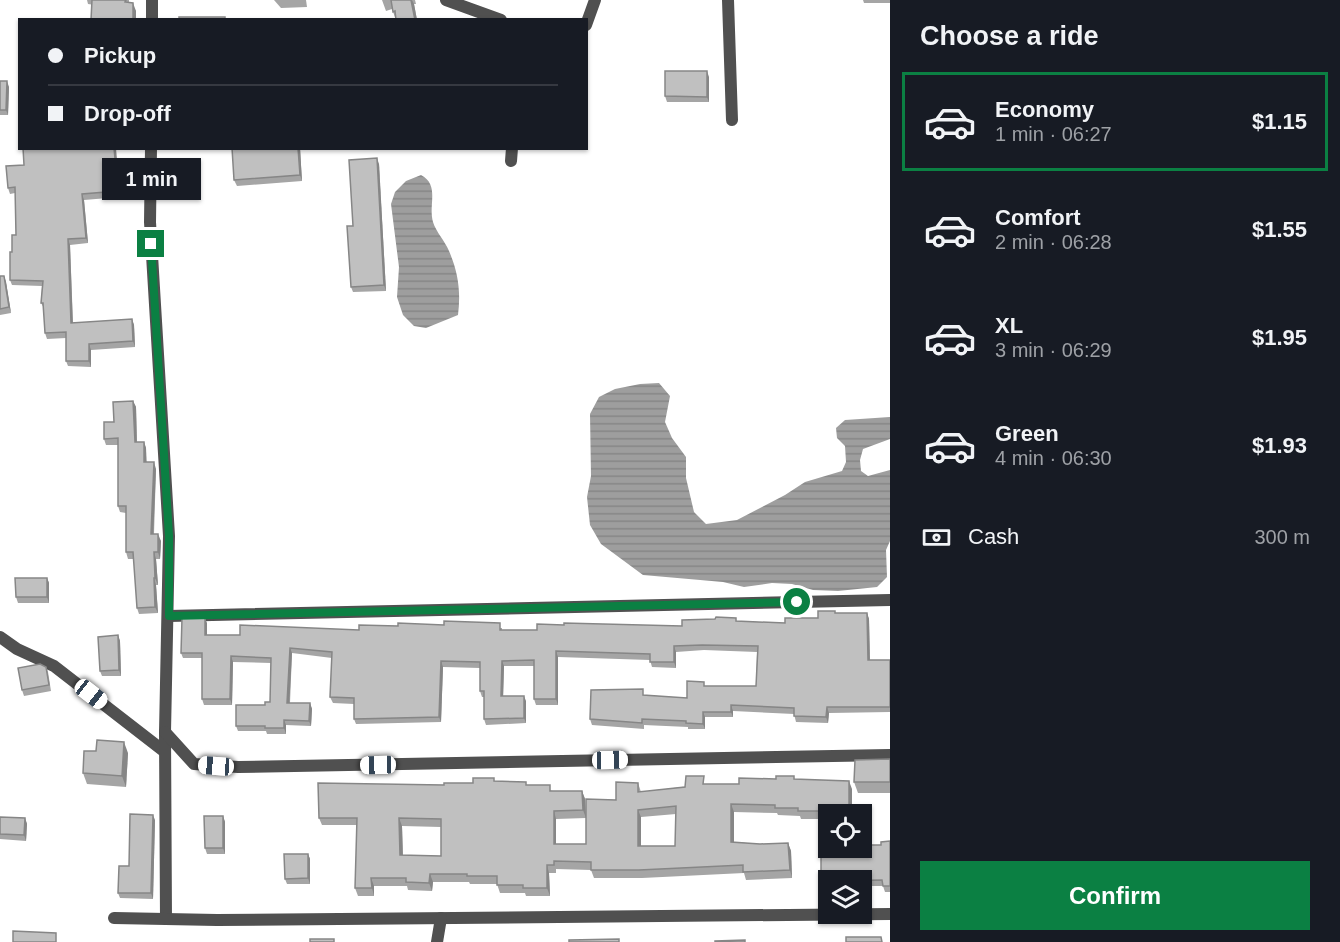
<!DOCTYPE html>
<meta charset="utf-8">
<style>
:root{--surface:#171b24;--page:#20242c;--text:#f1f3f6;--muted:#9ea1a6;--line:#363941;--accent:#0b8043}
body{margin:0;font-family:Helvetica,sans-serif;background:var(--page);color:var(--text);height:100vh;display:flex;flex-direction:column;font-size:22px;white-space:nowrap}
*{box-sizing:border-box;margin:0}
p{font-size:20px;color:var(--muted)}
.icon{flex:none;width:33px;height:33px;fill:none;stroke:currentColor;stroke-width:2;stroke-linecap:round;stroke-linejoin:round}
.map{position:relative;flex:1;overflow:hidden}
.details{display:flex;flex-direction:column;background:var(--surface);width:450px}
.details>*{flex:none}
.banner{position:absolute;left:18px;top:18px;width:570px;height:132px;border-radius:0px;box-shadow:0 2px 4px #0004;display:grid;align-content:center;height:132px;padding:0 30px;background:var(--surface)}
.fabs{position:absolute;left:818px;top:804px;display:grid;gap:12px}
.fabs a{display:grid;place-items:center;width:54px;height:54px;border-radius:0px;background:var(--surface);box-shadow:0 2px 4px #0004;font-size:30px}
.end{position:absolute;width:27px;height:27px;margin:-14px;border:8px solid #0b8043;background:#fff;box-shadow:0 0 0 3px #fff}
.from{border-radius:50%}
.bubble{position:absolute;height:42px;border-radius:0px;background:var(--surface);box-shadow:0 2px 4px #0004;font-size:20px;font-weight:700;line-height:42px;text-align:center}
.car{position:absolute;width:18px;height:36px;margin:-18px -9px;border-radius:8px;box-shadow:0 0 4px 2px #0007;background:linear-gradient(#fff 24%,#345 0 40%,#fff 0 76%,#345 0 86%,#fff 0)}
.banner b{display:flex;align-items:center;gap:21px;height:57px;font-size:22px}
.banner b+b{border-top:2px solid var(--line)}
.banner i{width:15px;height:15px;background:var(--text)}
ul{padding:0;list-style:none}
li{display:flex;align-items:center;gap:18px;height:99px;margin:0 12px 9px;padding:0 18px;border:3px solid transparent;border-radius:0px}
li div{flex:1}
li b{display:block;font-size:22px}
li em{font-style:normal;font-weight:700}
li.selected{border-color:var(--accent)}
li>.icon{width:54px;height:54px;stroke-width:1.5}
h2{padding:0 30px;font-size:27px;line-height:72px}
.pay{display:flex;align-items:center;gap:15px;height:66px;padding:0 30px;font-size:22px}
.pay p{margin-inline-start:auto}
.cta{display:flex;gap:12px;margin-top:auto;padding:12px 30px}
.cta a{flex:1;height:69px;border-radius:0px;background:var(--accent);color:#fff;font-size:24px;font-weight:700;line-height:69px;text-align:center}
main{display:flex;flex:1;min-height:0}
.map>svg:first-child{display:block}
.water{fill:url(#water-rules)}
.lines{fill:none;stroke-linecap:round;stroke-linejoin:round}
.service{stroke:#505050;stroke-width:12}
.minor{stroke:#505050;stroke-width:12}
.wall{fill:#a5a5a5;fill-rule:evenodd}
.shaded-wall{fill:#868686}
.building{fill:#c0c0c0;stroke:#868686;stroke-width:1.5;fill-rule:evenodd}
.route{stroke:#0b8043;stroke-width:8}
</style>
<main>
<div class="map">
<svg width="890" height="942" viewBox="0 0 890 942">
<defs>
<pattern id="water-rules" width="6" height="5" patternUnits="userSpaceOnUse" patternTransform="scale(1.5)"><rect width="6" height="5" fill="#9e9e9e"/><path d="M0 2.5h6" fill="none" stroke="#868686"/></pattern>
</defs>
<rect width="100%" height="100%" fill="#fff"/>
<!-- water -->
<g class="water">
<path d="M 421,175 C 440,185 428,205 433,222 C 436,232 445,241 449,251 C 458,272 461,291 458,315 L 426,328 L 414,326 L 403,315 L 397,297 L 399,267 L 391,204 L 395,192 L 406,181 Z"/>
<polygon points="659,383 670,396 665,422 672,438 686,457 686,478 694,512 706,524 737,520 785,495 805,482 842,471 846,462 845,446 837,438 836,428 845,420 890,417 890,439 863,449 860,460 861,471 868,476 890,470 890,541 886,550 887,577 877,587 838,591 813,590 792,584 772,583 744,587 723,582 643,575 601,544 590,525 587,497 591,476 590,414 599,397 615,389 640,384"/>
</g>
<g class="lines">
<!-- service -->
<polyline class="service" points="0,637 17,649 54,666 165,752"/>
<!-- minor -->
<g class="minor">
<polyline points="446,0 501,20"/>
<polyline points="728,0 732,120"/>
<polyline points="152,20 152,0"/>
<polyline points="586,25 595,0"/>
<polyline points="151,148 150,222 169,536 165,732 166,919"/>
<polyline points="511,161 512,148"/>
<polyline points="169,616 890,600"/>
<polyline points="165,732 194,764 238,767 890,755"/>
<polyline points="114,918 217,920 890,914"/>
<polyline points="437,942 441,918"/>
</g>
</g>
<!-- wall -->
<g class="wall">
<polygon points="87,0 129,0 129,2 136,11 88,4"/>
<polygon points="274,0 306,0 307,7 281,8"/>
<polygon points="382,0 415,0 416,4 414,4 417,20 396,20 392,9 386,11"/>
<polygon points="863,0 890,0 890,3 864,3"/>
<polygon points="709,77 709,102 667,102 665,96"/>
<polygon points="0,81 9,87 8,115 0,115"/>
<polygon points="300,148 302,181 237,186 234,180"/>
<polygon points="116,155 120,197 84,200 88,243 70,245 73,323 132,319 134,325 135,347 91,350 91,367 68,366 66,361 66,338 47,339 45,333 44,308 41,303 42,286 12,285 10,280 12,252 16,235 15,193 10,194 8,188 24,165"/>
<polygon points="379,164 386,291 353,292 351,287"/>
<polygon points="0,276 4,276 6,282 11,313 0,315"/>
<polygon points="133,401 136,407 137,442 144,442 146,448 146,462 156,469 154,534 161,541 160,559 156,559 158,585 156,585 158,613 139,614 137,608 134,559 128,559 126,552 126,513 120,512 118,506 118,445 106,445 104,439 114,422"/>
<polygon points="47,578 49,583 49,603 18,603 16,597"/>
<polygon points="836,613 867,613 869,619 870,660 890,660 890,712 829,713 828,723 796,722 794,714 733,711 733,717 705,717 705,729 688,729 688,727 644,725 644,729 592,725 590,719 645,695 687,698 706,686 756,686 757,652 704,650 676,652 676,668 652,667 650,660 558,657 558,705 536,705 534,699 534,666 504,666 503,696 526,701 526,723 486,725 484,719 484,697 482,697 480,691 480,668 443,667 441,722 356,724 354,719 354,704 333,703 330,697 332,658 292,653 290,703 310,703 312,709 311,726 286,725 286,734 267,734 266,731 238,731 236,726 270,702 271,663 233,662 232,705 204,705 202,699 202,658 183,658 181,653 207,623 207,635 240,635 359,630 502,628 502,630 537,630 682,626 737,621 785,623 818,618"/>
<polygon points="118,635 120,641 121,676 102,676 100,671"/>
<polygon points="46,667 48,672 51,691 24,696 22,690"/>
<polygon points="128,753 126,787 87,784 83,773"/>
<polygon points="890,759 890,793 858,793 854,782"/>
<path d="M 494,778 L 494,781 L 527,785 L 553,791 L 582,791 L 585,799 L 586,818 L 556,819 L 556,844 L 586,844 L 616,800 L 638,783 L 641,792 L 706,784 L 739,784 L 776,779 L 795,779 L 852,789 L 852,814 L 824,814 L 824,819 L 801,819 L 800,816 L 778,815 L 777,813 L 734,812 L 734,842 L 760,844 L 788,843 L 791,851 L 792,878 L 746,880 L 744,873 L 642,878 L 594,878 L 591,870 L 556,869 L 556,873 L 549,873 L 550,896 L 526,896 L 525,893 L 500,893 L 497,884 L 470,884 L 469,882 L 433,882 L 432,891 L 408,890 L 407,886 L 374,886 L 374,896 L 358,896 L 355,888 L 357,825 L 322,825 L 319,818 L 444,785 L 473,783 ZM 676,814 L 675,846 L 641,846 L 641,817 ZM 402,826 L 441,827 L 441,856 L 403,855 Z"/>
<polygon points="223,816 225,822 225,854 207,854 205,848"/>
<polygon points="0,817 25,818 27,824 26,841 0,839"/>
<polygon points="155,820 153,899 120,898 118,893"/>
<polygon points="890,841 890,892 885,892 883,886 861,886 861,880 828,880 828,887 823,887 821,881 855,852 881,845"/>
<polygon points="308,854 310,859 310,884 287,884 285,879"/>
</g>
<!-- shaded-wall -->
<g class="shaded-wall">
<polygon points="411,0 412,0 414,4 417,20 415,20"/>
<polygon points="133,3 136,11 136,20 133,20"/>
<polygon points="707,71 709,77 709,102 707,97"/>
<polygon points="7,81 9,87 8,115 6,110"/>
<polygon points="114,148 116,148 120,197 118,191"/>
<polygon points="298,148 300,148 302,181 300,175"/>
<polygon points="377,158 379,164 386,291 384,285"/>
<polygon points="82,194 84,200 88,243 86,238"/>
<polygon points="68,239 70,245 73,329 71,323"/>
<polygon points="4,276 6,282 11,313 9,307"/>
<polygon points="132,319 134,325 135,347 133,341"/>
<polygon points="89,344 91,350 91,367 89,361"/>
<polygon points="133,401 136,407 137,449 135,442"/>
<polygon points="144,442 146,448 147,469 144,462"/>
<polygon points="154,462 156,469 153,541 151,534"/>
<polygon points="158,534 161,541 160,559 158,552"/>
<polygon points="154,552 156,559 158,585 155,578"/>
<polygon points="47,578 49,583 49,603 47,597"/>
<polygon points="154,578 156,585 158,613 155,607"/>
<polygon points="867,613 869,619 870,666 868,660"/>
<polygon points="205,618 207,623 207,641 205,635"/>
<polygon points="118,635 120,641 121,676 119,670"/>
<polygon points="674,646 676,652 676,668 674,662"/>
<polygon points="290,648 292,653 289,709 287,703"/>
<polygon points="556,651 558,657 558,705 556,699"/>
<polygon points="231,656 233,662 232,705 230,699"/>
<polygon points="441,661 443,667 441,722 439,717"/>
<polygon points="502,661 504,666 503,701 501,696"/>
<polygon points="524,696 526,701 526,723 524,718"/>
<polygon points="310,703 312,709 311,726 309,721"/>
<polygon points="731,705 733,711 733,717 731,712"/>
<polygon points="827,707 829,713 828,723 826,717"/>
<polygon points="703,712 705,717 705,729 703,724"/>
<polygon points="284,720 286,725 286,734 284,728"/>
<polygon points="124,742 128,753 126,787 122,776"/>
<polygon points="849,781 852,789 852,814 849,806"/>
<polygon points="582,791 585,799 586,818 583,810"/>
<polygon points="731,804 734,812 734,850 731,842"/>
<polygon points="822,806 824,814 824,819 821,811"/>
<polygon points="638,810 641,817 641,854 638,846"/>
<polygon points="554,811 556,819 556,852 554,844"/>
<polygon points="153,815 155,820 153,899 151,893"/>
<polygon points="223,816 225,822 225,854 223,848"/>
<polygon points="25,818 27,824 26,841 24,835"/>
<polygon points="399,818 402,826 403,863 400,855"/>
<polygon points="788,843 791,851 792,878 790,870"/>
<polygon points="308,854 310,859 310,884 308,878"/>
<polygon points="547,865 549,873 550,896 547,888"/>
<polygon points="430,874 433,882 432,891 429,883"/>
<polygon points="371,878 374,886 374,896 372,888"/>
</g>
<!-- building -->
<g class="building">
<polygon points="92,0 126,0 125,2 133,3 133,20 91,20"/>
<polygon points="391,0 411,0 415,20 396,20 395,11 393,12"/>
<rect x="179" y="17" width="46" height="3"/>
<polygon points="665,71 707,71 707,97 665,96"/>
<polygon points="0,81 7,81 6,110 0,110"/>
<polygon points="23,148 114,148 118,191 82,194 86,238 68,239 71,323 132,319 133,341 89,344 89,361 66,361 66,332 45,333 43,303 41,303 43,281 10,280 10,252 12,252 12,235 16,235 15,187 8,188 6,166 24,165"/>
<polygon points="232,148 298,148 300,175 234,180"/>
<polygon points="377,158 384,285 351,287 347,226 353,226 349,160"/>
<polygon points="0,276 4,276 9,307 0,309"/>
<polygon points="133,401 135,442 144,442 144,462 154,462 151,534 158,534 158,552 154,552 155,578 154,578 155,607 137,608 133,552 126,552 126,506 118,506 118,438 104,439 104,422 114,422 113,402"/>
<polygon points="15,578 47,578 47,597 16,597"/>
<polygon points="818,611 835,611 835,613 867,613 868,660 890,660 890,707 827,707 826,717 794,716 794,708 731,705 731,712 703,712 703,724 686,723 686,721 642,719 642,723 590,719 591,690 643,689 643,695 687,698 687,681 704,682 704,686 756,686 758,646 702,645 674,646 674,662 650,662 650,654 556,651 556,699 534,699 534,660 502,661 501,696 524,696 524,718 484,719 484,691 480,691 480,662 441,661 439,717 354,719 354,698 330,697 332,652 290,648 287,703 310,703 309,721 284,720 284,728 265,728 265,726 236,726 236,705 265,705 265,702 270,702 271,658 231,656 230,699 202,699 202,653 181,653 182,618 205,618 205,635 240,635 240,625 359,630 359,625 398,626 398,623 444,625 444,621 500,623 500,630 537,630 537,624 564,625 564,623 682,626 682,620 715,619 716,617 736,618 736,621 785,623 785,618 818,618"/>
<polygon points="118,635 119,670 100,671 98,637"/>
<polygon points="40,664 46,667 49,685 22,690 18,668"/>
<polygon points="97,740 124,742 122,776 83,773 84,751 96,751"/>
<polygon points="890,759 890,782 854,782 855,760"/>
<path d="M 686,776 L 704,776 L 703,784 L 739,784 L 739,778 L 776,779 L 776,776 L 794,776 L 794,779 L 849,781 L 849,806 L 822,806 L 821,811 L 798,811 L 798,808 L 775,808 L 775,805 L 731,804 L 731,842 L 760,844 L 788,843 L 790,870 L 743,872 L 743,865 L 639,870 L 591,870 L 591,862 L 554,861 L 554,865 L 547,865 L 547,888 L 523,888 L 523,885 L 497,885 L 497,876 L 467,876 L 467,874 L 430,874 L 429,883 L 406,882 L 406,878 L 371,878 L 372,888 L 355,888 L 357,818 L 319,818 L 318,783 L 444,785 L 444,783 L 473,783 L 473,778 L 494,778 L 494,781 L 526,782 L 526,785 L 550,785 L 550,791 L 582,791 L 583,810 L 554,811 L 554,844 L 586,844 L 586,799 L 616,800 L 616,782 L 638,783 L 638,792 L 685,787 ZM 676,806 L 675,846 L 638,846 L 638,810 ZM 399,818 L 441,819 L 441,856 L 400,855 Z"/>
<polygon points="130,814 153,815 151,893 118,893 119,866 129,866"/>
<polygon points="204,816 223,816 223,848 205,848"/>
<polygon points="0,817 25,818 24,835 0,834"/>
<polygon points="890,841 890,886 883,886 882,880 821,881 821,853 855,852 855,848 861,848 861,845 881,845 881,842"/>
<polygon points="284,854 308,854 308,878 285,879"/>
<polygon points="13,931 56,933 56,942 13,942"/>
<polygon points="846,937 881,937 882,942 846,942"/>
<rect x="310" y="939" width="24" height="3"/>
<polygon points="619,939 619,942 569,942 569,940"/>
<polygon points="745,940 745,942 715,942 715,941"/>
</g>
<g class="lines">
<!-- route -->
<polyline class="route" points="151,244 169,536 169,616 797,602"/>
</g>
</svg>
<div class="fabs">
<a><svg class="icon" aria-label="locate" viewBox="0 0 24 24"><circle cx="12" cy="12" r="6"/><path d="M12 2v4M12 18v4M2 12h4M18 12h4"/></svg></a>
<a><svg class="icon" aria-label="layers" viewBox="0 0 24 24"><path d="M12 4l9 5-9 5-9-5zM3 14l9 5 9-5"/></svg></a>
</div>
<i class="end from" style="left:797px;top:602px"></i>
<i class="end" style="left:151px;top:244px"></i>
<div class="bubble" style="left:102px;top:158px;width:99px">1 min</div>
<i class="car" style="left:91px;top:694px;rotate:128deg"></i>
<i class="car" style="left:610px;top:760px;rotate:89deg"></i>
<i class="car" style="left:378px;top:765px;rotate:269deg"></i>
<i class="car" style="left:216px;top:766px;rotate:274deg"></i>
<div class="banner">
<b><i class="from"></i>Pickup</b>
<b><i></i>Drop-off</b>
</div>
</div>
<section class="details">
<h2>Choose a ride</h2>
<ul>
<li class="selected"><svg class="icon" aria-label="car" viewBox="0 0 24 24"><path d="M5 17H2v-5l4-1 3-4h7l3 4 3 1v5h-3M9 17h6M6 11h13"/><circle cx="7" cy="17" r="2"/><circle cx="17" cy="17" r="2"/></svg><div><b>Economy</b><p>1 min · 06:27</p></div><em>$1.15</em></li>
<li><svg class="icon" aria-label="car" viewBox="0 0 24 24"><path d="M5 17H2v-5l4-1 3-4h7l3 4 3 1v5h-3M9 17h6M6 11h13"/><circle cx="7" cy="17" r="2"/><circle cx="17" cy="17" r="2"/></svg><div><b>Comfort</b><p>2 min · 06:28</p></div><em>$1.55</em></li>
<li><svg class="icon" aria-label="car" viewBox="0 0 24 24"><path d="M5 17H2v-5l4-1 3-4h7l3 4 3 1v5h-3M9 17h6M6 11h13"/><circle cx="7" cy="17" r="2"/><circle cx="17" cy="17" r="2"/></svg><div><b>XL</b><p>3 min · 06:29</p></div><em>$1.95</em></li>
<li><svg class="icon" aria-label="car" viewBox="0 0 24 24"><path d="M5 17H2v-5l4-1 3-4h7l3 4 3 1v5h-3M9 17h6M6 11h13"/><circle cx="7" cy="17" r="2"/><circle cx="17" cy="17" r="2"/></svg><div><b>Green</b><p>4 min · 06:30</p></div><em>$1.93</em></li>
</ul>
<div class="pay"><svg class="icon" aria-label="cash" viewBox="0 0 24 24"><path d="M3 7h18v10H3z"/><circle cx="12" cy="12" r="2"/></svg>Cash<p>300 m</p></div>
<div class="cta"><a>Confirm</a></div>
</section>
</main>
